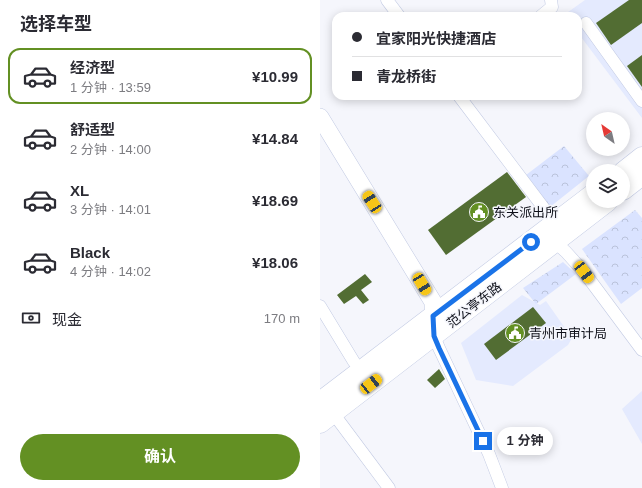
<!DOCTYPE html>
<html lang="zh">
<meta charset="utf-8">
<style>
:root{--surface:#fff;--page:#f2f2f3;--text:#2b2b33;--muted:#7c7c81;--line:#e1e1e2;--accent:#639023}
body{margin:0;font-family:Helvetica,"Noto Sans SC",sans-serif;background:var(--page);color:var(--text);height:100vh;display:flex;flex-direction:column;font-size:15px;white-space:nowrap}
*{box-sizing:border-box;margin:0}
p{font-size:13px;color:var(--muted)}
.icon{flex:none;width:22px;height:22px;fill:none;stroke:currentColor;stroke-width:2;stroke-linecap:round;stroke-linejoin:round}
.map{position:relative;flex:1;overflow:hidden}
.sheet{display:flex;flex-direction:column;background:var(--surface);width:320px}
.sheet>*{flex:none}
.hud{position:absolute;left:12px;top:12px;width:250px;height:88px;border-radius:12px;box-shadow:0 2px 10px #0003;display:grid;align-content:center;height:88px;padding:0 20px;background:var(--surface)}
.needle{width:26px;rotate:326deg}
.tools{position:absolute;left:266px;top:112px;display:grid;gap:8px}
.tools a{display:grid;place-items:center;width:44px;height:44px;border-radius:50%;background:var(--surface);box-shadow:0 2px 10px #0003;font-size:20px}
.end{position:absolute;width:18px;height:18px;margin:-9px;border:5px solid #1a73e8;background:#fff;box-shadow:0 0 0 2px #fff}
.from{border-radius:50%}
.bubble{position:absolute;height:28px;border-radius:14px;background:var(--surface);box-shadow:0 2px 10px #0003;font-size:13px;font-weight:700;line-height:28px;text-align:center}
.car{position:absolute;width:12px;height:24px;margin:-12px -6px;border-radius:5px;box-shadow:0 0 3px 1px #0007;background:linear-gradient(#f5c518 24%,#345 0 40%,#f5c518 0 76%,#345 0 86%,#f5c518 0)}
.hud b{display:flex;align-items:center;gap:14px;height:38px;font-size:15px}
.hud b+b{border-top:1px solid var(--line)}
.hud i{width:10px;height:10px;background:var(--text)}
ul{padding:0;list-style:none}
li{display:flex;align-items:center;gap:12px;height:56px;margin:0 8px 6px;padding:0 12px;border:2px solid transparent;border-radius:12px}
li div{flex:1}
li b{display:block;font-size:15px}
li em{font-style:normal;font-weight:700}
li.current{border-color:var(--accent)}
li>.icon{width:36px;height:36px;stroke-width:1.5}
h2{padding:0 20px;font-size:18px;line-height:48px}
.pay{display:flex;align-items:center;gap:10px;height:44px;padding:0 20px;font-size:15px}
.pay p{margin-inline-start:auto}
.primary-button{display:flex;gap:8px;margin-top:auto;padding:8px 20px}
.primary-button a{flex:1;height:46px;border-radius:24px;background:var(--accent);color:#fff;font-size:16px;font-weight:700;line-height:46px;text-align:center}
main{display:flex;flex:1;min-height:0}
.map>svg:first-child{display:block}
.built{fill:#e4eafe}
.forest{fill:url(#forest-crowns)}
.building{fill:#526d33}
.lines{fill:none;stroke-linecap:round;stroke-linejoin:round}
.street-casing{stroke:#c2cae3;stroke-width:13}
.secondary-casing{stroke:#c2cae3;stroke-width:18}
.primary-casing{stroke:#c2cae3;stroke-width:21}
.street{stroke:#fff;stroke-width:12}
.secondary{stroke:#fff;stroke-width:17}
.primary{stroke:#fff;stroke-width:20}
.route{stroke:#1a73e8;stroke-width:5}
.labels{text-anchor:middle;dominant-baseline:central;stroke-width:3;stroke-linejoin:round;paint-order:stroke}
.poi-label{font-size:13px;fill:#0f111a;stroke:#f5f6fc;text-anchor:start}
.street-label{font-size:13px;fill:#0f111a;stroke:#f5f6fc}
</style>
<main>
<section class="sheet">
<h2>选择车型</h2>
<ul>
<li class="current"><svg class="icon" aria-label="car" viewBox="0 0 24 24"><path d="M5 17H2v-5l4-1 3-4h7l3 4 3 1v5h-3M9 17h6M6 11h13"/><circle cx="7" cy="17" r="2"/><circle cx="17" cy="17" r="2"/></svg><div><b>经济型</b><p>1 分钟 · 13:59</p></div><em>¥10.99</em></li>
<li><svg class="icon" aria-label="car" viewBox="0 0 24 24"><path d="M5 17H2v-5l4-1 3-4h7l3 4 3 1v5h-3M9 17h6M6 11h13"/><circle cx="7" cy="17" r="2"/><circle cx="17" cy="17" r="2"/></svg><div><b>舒适型</b><p>2 分钟 · 14:00</p></div><em>¥14.84</em></li>
<li><svg class="icon" aria-label="car" viewBox="0 0 24 24"><path d="M5 17H2v-5l4-1 3-4h7l3 4 3 1v5h-3M9 17h6M6 11h13"/><circle cx="7" cy="17" r="2"/><circle cx="17" cy="17" r="2"/></svg><div><b>XL</b><p>3 分钟 · 14:01</p></div><em>¥18.69</em></li>
<li><svg class="icon" aria-label="car" viewBox="0 0 24 24"><path d="M5 17H2v-5l4-1 3-4h7l3 4 3 1v5h-3M9 17h6M6 11h13"/><circle cx="7" cy="17" r="2"/><circle cx="17" cy="17" r="2"/></svg><div><b>Black</b><p>4 分钟 · 14:02</p></div><em>¥18.06</em></li>
</ul>
<div class="pay"><svg class="icon" aria-label="cash" viewBox="0 0 24 24"><path d="M3 7h18v10H3z"/><circle cx="12" cy="12" r="2"/></svg>现金<p>170 m</p></div>
<div class="primary-button"><a>确认</a></div>
</section>
<div class="map">
<svg width="322" height="488" viewBox="0 0 322 488">
<defs>
<pattern id="forest-crowns" width="20" height="18" patternUnits="userSpaceOnUse"><rect width="20" height="18" fill="#dae3ff"/><path d="M2 6a3 3 0 1 1 6 0M12 15a3 3 0 1 1 6 0" fill="none" stroke="#bac2da"/></pattern>
</defs>
<rect width="100%" height="100%" fill="#f5f6fc"/>
<!-- built -->
<g class="built">
<polygon points="265,0 322,0 322,118 258,33 258,16 245,16 244,15"/>
<polygon points="202,295 220,305 226,301 252,338 248,345 193,386 156,380 141,343"/>
<polygon points="322,391 322,444 302,409"/>
</g>
<!-- forest -->
<g class="forest">
<polygon points="244,146 269,176 230,207 206,175"/>
<polygon points="315,210 322,218 322,288 301,304 262,249"/>
<polygon points="243,262 256,274 216,304 203,288"/>
</g>
<!-- building -->
<g class="building">
<polygon points="309,0 322,0 322,23 291,45 276,23"/>
<polygon points="322,55 322,87 307,66"/>
<polygon points="187,172 206,197 126,255 108,230"/>
<polygon points="45,274 52,282 41,290 49,300 43,304 36,296 24,304 17,295"/>
<polygon points="213,307 226,323 176,360 164,344"/>
<polygon points="119,369 125,379 115,388 107,380"/>
</g>
<g class="lines">
<defs>
<g id="street">
<polyline points="67,0 79,16"/>
<polyline points="221,16 232,7 231,0"/>
<polyline points="266,23 322,101"/>
<polyline points="139,96 235,223"/>
<polyline points="235,242 246,252 264,272 322,350"/>
<polyline points="0,306 34,362"/>
<polyline points="114,336 119,348 169,454 182,488"/>
<polyline points="13,413 69,488"/>
</g>
<polyline id="secondary" points="0,117 113,302 114,326"/>
<g id="primary">
<polyline points="303,172 322,157"/>
<polyline points="303,190 322,175"/>
<polyline points="0,402 273,194"/>
<polyline points="0,423 288,201"/>
</g>
</defs>
<!-- street casing -->
<use href="#street" class="street-casing"/>
<!-- secondary casing -->
<use href="#secondary" class="secondary-casing"/>
<!-- primary casing -->
<use href="#primary" class="primary-casing"/>
<!-- street -->
<use href="#street" class="street"/>
<!-- secondary -->
<use href="#secondary" class="secondary"/>
<!-- primary -->
<use href="#primary" class="primary"/>
</g>
<g class="lines">
<!-- route -->
<polyline class="route" points="163,441 119,348 114,336 113,316 211,242"/>
</g>
<!-- icons -->
<defs>
<symbol id="civic-disc" viewBox="-11 -11 22 22"><circle r="9.5" fill="#639023" stroke="#f5f6fc"/><path d="M-.6-6.5H3V-4.5H.6V-3L4-1V1h2V6H-6V1h2V-1L-.6-3ZM-1.2 2.5V6h2.4V2.5Z" fill="#fff"/></symbol>
</defs>
<g fill-rule="evenodd">
<use href="#civic-disc" x="148" y="201" width="22" height="22"/>
<use href="#civic-disc" x="184" y="322" width="22" height="22"/>
</g>
<g class="labels">
<!-- poi labels -->
<g class="poi-label">
<text x="173" y="212">东关派出所</text>
<text x="209" y="333">青州市审计局</text>
</g>
<!-- street labels -->
<g class="street-label">
<text transform="translate(154 305) rotate(-38)">范公亭东路</text>
</g>
</g>
</svg>
<div class="tools">
<a><svg class="needle" viewBox="-14 -14 28 28"><path d="M0-13l5 13h-10z" fill="#e53935"/><path d="M0 13l5-13h-10z" fill="#7c7c81"/></svg></a>
<a><svg class="icon" aria-label="layers" viewBox="0 0 24 24"><path d="M12 4l9 5-9 5-9-5zM3 14l9 5 9-5"/></svg></a>
</div>
<i class="end from" style="left:211px;top:242px"></i>
<i class="end" style="left:163px;top:441px"></i>
<div class="bubble" style="left:177px;top:427px;width:56px">1 分钟</div>
<i class="car" style="left:52px;top:202px;rotate:327deg"></i>
<i class="car" style="left:264px;top:272px;rotate:143deg"></i>
<i class="car" style="left:102px;top:284px;rotate:149deg"></i>
<i class="car" style="left:51px;top:384px;rotate:52deg"></i>
<div class="hud">
<b><i class="from"></i>宜家阳光快捷酒店</b>
<b><i></i>青龙桥街</b>
</div>
</div>
</main>
